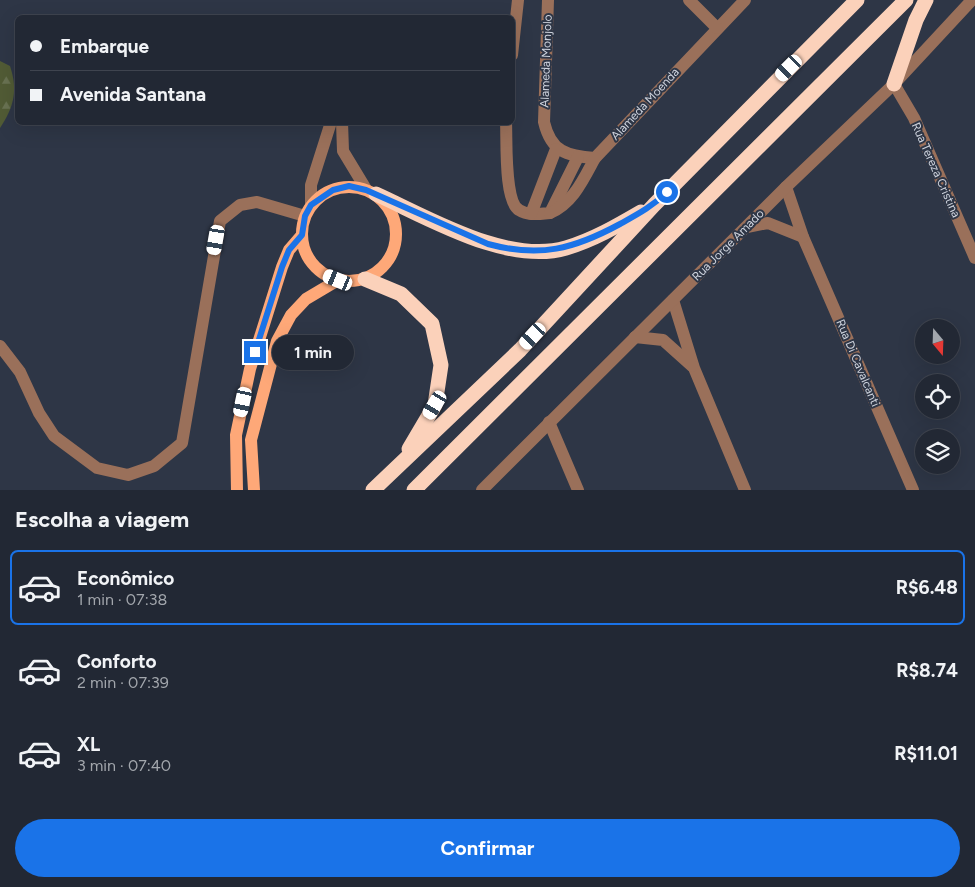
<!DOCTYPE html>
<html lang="pt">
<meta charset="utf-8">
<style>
:root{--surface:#222834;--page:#2a303c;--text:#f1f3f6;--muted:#a2a6ac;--line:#3f444f;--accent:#1a73e8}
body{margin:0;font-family:Figtree,sans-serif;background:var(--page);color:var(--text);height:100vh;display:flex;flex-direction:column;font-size:19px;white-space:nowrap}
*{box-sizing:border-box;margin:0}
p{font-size:16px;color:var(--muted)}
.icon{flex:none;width:28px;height:28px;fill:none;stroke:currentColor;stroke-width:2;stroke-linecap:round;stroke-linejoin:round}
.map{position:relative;height:490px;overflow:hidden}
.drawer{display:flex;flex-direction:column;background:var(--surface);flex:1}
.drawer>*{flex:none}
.guide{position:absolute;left:15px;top:15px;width:500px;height:110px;border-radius:8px;box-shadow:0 5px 20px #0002,0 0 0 1px var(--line);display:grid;align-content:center;height:110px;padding:0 15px;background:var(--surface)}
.needle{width:32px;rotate:161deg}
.tools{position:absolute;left:915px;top:319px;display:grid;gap:10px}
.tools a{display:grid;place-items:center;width:45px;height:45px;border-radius:50%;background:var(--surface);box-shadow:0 5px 20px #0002,0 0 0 1px var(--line);font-size:25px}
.end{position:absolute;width:22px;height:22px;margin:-11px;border:6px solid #1a73e8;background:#fff;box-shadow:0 0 0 2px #fff}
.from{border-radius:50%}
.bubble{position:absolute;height:35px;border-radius:18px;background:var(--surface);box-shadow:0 5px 20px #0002,0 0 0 1px var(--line);font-size:16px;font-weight:700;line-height:35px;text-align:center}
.car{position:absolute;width:15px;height:30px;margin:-15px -8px;border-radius:6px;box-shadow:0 0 4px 1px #0007;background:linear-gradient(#fff 24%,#345 0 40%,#fff 0 76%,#345 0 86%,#fff 0)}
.guide b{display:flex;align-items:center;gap:18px;height:48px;font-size:19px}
.guide b+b{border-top:1px solid var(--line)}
.guide i{width:12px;height:12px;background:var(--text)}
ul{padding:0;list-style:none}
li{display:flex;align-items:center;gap:15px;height:75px;margin:0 10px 8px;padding:0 5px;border:2px solid transparent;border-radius:8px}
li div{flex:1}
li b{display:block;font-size:19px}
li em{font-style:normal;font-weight:700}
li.current{border-color:var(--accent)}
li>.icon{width:45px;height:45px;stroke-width:1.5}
h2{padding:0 15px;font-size:22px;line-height:60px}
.action{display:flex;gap:10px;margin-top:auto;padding:10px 15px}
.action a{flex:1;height:58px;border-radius:30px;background:var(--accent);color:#fff;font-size:20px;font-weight:700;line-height:58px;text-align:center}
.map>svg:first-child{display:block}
.forest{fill:url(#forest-firs)}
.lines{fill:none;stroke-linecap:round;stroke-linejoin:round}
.minor{stroke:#9a705a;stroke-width:12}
.major{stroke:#fea878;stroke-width:12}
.highway{stroke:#fbd1ba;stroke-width:15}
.route{stroke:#1a73e8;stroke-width:6}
.labels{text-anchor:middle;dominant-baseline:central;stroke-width:4;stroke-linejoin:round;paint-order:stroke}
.street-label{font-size:12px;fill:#ced3dd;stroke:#2e3646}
</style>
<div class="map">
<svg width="975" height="490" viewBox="0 0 975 490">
<defs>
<pattern id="forest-firs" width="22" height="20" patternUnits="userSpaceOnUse" patternTransform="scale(1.25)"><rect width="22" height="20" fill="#515b35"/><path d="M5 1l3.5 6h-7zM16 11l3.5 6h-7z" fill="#697252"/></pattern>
</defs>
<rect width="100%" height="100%" fill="#2e3646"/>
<!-- forest -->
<path class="forest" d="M 0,61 L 10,66 C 18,90 14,107 0,128 Z"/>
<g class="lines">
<!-- minor -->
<g class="minor">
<path d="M 548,0 L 544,122 C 551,152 567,156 595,158 L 745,0"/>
<polyline points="689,0 717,28"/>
<polyline points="512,55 518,0"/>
<polyline points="894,84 914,118 975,258"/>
<polyline points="342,122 343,151 366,189"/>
<path d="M 506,122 C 507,141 504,201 519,210 C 528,216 540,214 550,213 L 578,157"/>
<polyline points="786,187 803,237 913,490"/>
<polyline points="311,205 311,185 331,122"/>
<path d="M 550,213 C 573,203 583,180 595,158"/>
<polyline points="531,214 556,149"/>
<polyline points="747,227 768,223 803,237"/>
<polyline points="673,300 694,368 745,490"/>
<polyline points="635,337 663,340 692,366"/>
<polyline points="0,346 20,372 39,413 54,436 97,468 128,475 154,466 182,443 220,221 240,205 257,202 305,216"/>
<polyline points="549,422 578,490"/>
<polyline points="482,490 786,187 894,84 972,0"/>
</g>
<!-- major -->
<g class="major">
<circle cx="349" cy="234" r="47"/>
<polyline points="237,490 236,435 250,369 282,267 289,250 302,235"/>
<polyline points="254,490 251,440 277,341 291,315 306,299 338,280"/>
</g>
<!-- highway -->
<g class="highway">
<polyline points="894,84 916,20 926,0"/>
<path d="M 376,194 C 429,218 507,265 566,248 C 593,240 617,226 641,212"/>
<polyline points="365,279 401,294 432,324 441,365 435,405 409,449"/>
<polyline points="373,490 520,350 654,205 857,0"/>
<polyline points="414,490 906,0"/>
</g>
</g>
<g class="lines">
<!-- route -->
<path class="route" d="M 255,352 L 282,267 L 289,250 L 302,235 L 305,216 L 311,205 L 333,190 L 349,186 L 366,190 L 488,244 C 540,258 574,249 620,224 C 638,214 653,206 667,192"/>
</g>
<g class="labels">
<!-- street labels -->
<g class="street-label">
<text transform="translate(546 61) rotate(-88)">Alameda Monjolo</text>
<text transform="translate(645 104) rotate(-47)">Alameda Moenda</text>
<text transform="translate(936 170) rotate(66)">Rua Tereza Cristina</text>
<text transform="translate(728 245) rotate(-45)">Rua Jorge Amado</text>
<text transform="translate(858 363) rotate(67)">Rua Di Cavalcanti</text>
</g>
</g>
</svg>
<div class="tools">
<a><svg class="needle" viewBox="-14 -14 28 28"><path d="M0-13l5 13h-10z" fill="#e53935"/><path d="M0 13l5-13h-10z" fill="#a2a6ac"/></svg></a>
<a><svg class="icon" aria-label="locate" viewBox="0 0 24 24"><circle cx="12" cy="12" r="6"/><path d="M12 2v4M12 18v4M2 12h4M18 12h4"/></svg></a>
<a><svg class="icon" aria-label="layers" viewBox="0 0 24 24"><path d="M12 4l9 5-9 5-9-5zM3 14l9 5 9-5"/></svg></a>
</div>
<i class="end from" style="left:667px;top:192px"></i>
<i class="end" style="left:255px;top:352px"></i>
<div class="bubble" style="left:272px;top:335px;width:82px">1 min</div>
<i class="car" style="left:789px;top:68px;rotate:225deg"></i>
<i class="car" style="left:216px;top:240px;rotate:190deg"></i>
<i class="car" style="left:338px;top:280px;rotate:292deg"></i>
<i class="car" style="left:533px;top:336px;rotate:223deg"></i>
<i class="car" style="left:243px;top:402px;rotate:192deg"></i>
<i class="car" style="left:435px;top:405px;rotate:211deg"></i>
<div class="guide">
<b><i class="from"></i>Embarque</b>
<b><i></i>Avenida Santana</b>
</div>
</div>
<section class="drawer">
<h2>Escolha a viagem</h2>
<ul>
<li class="current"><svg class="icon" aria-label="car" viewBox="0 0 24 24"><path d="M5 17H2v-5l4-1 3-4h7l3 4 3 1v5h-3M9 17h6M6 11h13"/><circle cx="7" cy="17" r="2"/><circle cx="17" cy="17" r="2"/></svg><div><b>Econômico</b><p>1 min · 07:38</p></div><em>R$6.48</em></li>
<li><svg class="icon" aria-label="car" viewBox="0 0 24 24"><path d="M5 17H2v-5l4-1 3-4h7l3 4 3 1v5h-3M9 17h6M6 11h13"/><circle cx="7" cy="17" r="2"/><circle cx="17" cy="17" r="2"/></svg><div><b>Conforto</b><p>2 min · 07:39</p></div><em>R$8.74</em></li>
<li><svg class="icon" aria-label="car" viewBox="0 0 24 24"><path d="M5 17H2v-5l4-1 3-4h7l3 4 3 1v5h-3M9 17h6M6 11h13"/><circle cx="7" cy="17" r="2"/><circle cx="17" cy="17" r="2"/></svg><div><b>XL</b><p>3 min · 07:40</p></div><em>R$11.01</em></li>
</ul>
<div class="action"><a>Confirmar</a></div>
</section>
